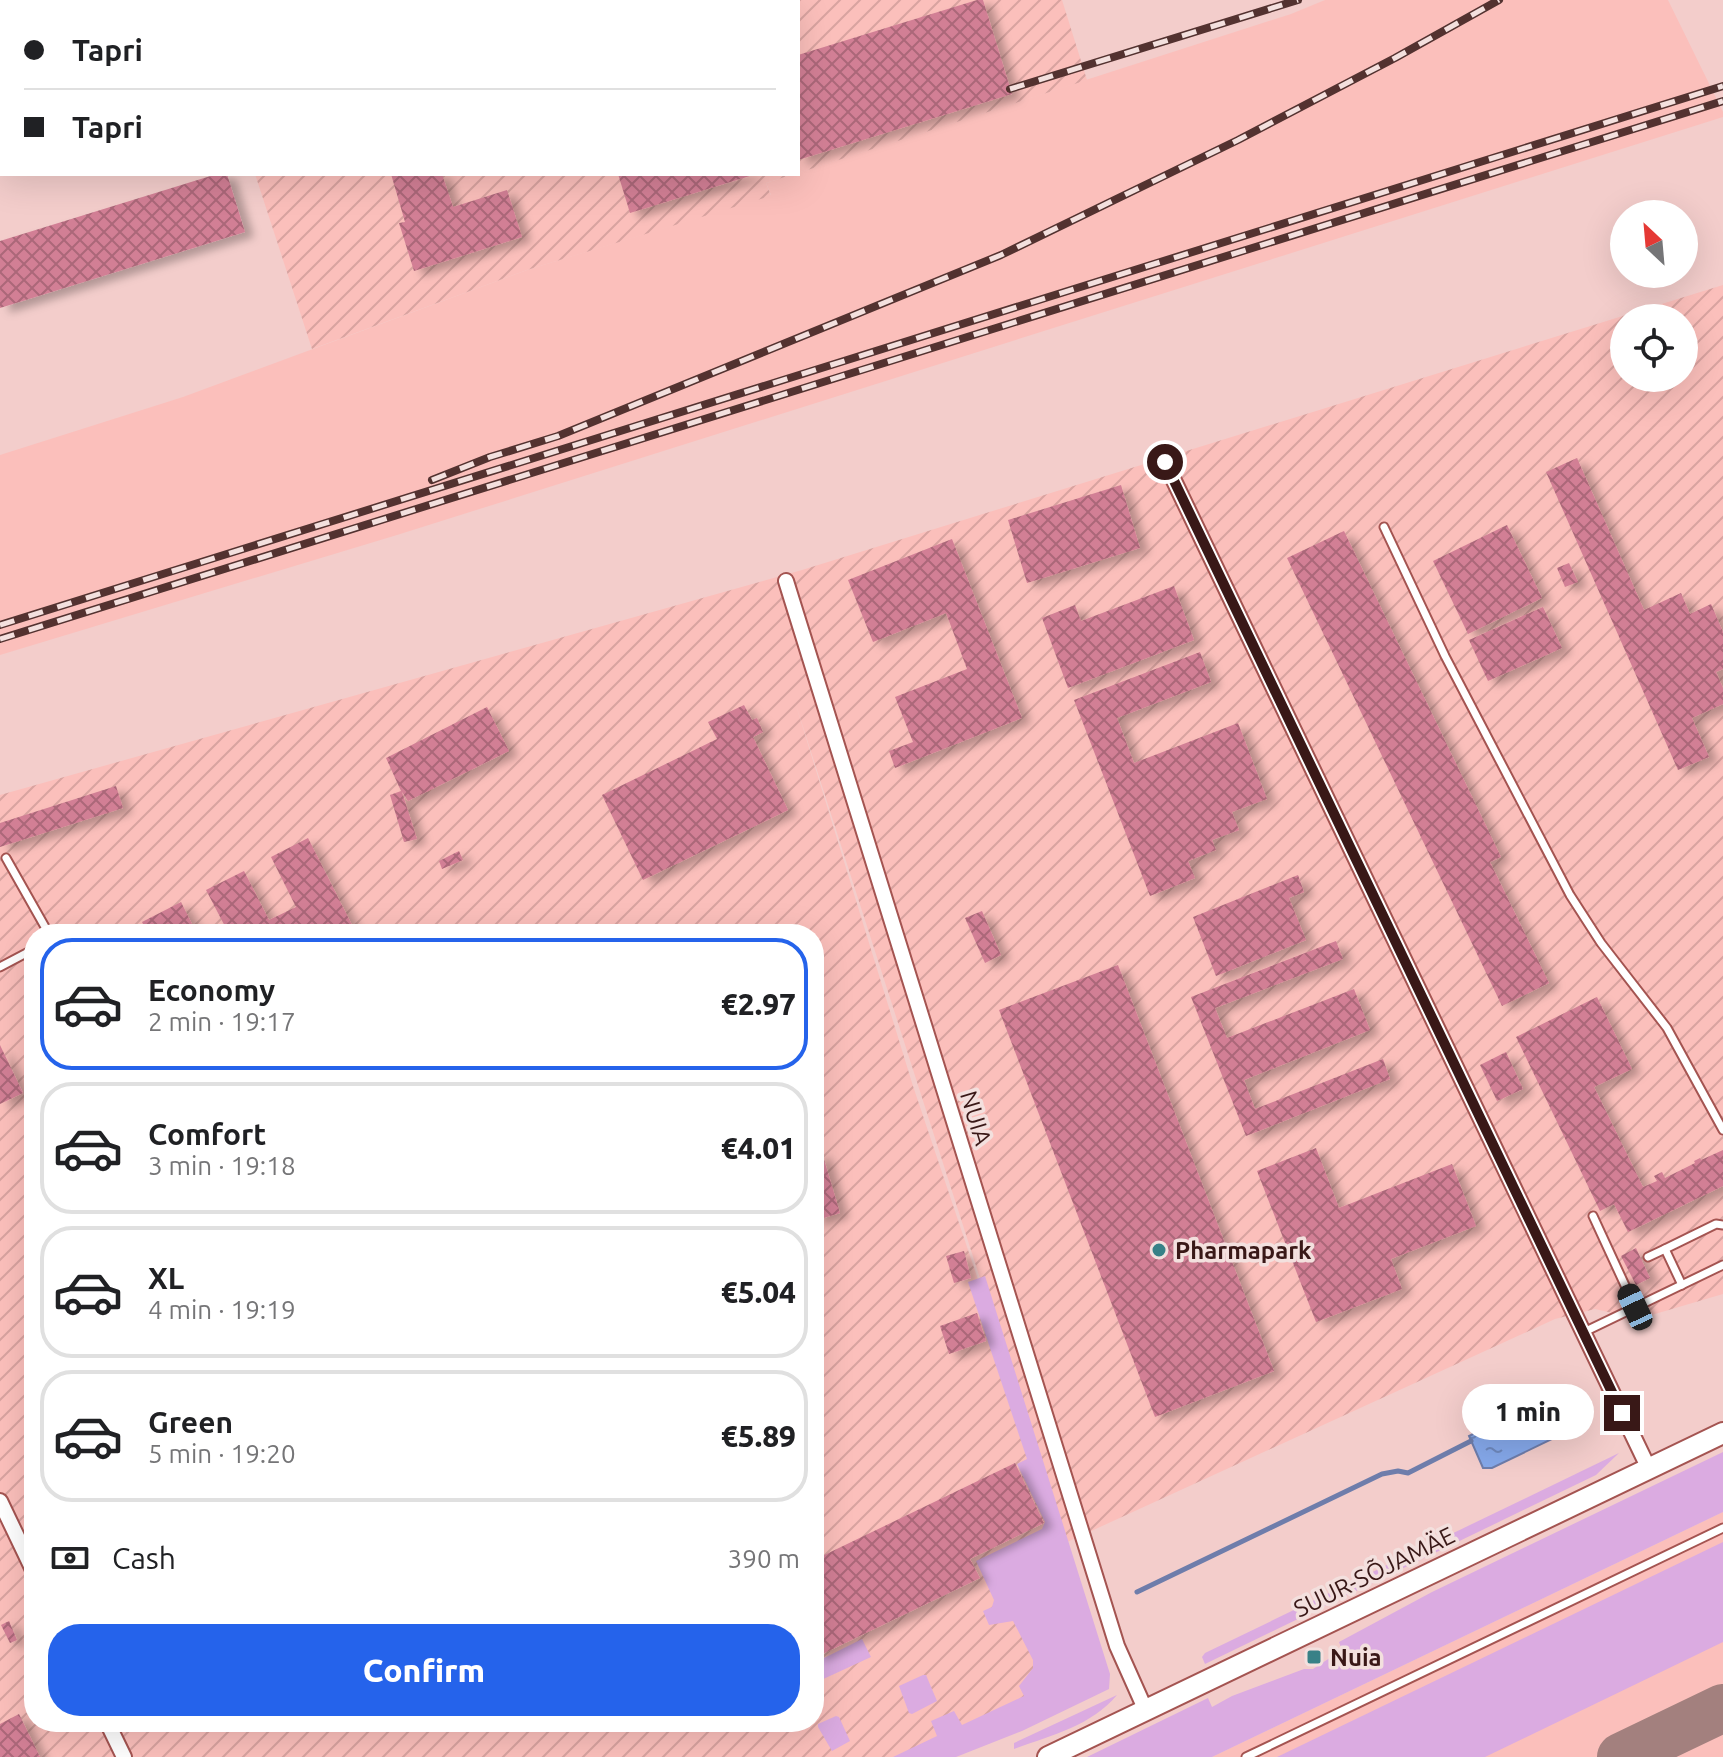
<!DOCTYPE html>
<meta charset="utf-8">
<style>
:root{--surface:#fff;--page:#f6f6f6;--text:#202124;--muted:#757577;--line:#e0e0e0;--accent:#2563eb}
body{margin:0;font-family:Ubuntu,sans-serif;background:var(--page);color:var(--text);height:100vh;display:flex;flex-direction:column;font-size:30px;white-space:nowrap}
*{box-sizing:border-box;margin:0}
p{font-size:26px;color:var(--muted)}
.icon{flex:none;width:44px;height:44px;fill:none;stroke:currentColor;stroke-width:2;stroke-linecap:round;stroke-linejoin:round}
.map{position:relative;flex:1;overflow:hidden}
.sheet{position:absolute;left:24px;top:924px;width:800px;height:808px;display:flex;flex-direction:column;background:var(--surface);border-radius:32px;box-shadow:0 8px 32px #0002}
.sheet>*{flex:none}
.guide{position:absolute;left:0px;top:0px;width:800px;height:176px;box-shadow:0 8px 32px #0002;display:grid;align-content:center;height:176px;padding:0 24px;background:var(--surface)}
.needle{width:52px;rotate:334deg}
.controls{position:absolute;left:1610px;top:200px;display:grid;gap:16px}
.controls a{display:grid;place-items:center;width:88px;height:88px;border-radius:50%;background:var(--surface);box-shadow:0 8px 32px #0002;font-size:40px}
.end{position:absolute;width:36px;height:36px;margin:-18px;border:10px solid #391817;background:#fff;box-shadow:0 0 0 4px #fff}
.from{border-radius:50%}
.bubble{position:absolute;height:56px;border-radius:28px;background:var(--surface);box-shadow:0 8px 32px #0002;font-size:26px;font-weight:800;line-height:56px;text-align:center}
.car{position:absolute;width:24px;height:48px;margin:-24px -12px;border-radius:10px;box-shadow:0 0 6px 2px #0007;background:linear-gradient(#222 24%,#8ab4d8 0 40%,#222 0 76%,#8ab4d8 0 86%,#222 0)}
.guide b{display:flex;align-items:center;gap:28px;height:76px;font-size:30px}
.guide b+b{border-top:2px solid var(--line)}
.guide i{width:20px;height:20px;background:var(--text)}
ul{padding:14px 0 0;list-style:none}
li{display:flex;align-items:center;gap:24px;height:132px;margin:0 16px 12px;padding:0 8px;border:4px solid var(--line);border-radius:32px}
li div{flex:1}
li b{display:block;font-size:30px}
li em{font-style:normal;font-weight:800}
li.active{border-color:var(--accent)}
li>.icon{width:72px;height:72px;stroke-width:1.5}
.pay{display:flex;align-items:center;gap:20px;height:88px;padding:0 24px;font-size:30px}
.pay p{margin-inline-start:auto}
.button{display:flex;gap:16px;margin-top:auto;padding:16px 24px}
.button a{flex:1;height:92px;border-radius:32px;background:var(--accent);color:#fff;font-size:32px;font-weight:800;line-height:92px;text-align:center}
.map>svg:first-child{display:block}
.built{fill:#fbbfbb}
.industrial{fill:url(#industrial-furrows);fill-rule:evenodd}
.grass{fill:#dbabe1}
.water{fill:url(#water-ripples);stroke:#6e7dab;stroke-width:2}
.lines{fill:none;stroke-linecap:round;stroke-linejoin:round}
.stream{stroke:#6e7dab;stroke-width:5}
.taxiway{stroke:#a3807e;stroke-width:48}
.building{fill:url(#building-cross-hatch);filter:url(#shadow)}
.lane-casing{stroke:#a45451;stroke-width:11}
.street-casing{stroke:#a45451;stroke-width:18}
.secondary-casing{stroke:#a45451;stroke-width:24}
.lane{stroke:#fff;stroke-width:7}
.street{stroke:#fff;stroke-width:14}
.secondary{stroke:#fff;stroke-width:20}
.rail-casing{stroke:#533230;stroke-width:8}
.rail{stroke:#f3e0de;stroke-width:5;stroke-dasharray:15;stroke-linecap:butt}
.route{stroke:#391817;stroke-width:10}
.poi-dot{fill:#388187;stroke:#f3e0de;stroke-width:3}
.labels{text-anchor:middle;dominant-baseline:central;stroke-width:7;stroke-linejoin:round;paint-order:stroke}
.street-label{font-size:24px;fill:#391817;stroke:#f3e0de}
.poi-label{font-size:24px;font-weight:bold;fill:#391817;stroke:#f3e0de;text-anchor:start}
</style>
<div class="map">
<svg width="1723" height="1757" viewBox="0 0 1723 1757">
<defs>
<pattern id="industrial-furrows" width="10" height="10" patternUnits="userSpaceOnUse" patternTransform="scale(2)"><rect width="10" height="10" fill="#fbbfbb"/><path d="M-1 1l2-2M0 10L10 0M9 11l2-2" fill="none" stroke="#d8a3a0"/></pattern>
<pattern id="water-ripples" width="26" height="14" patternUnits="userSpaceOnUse" patternTransform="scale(2)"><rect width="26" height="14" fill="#85a8ea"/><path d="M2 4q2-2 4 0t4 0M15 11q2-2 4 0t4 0" fill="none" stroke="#6e88bd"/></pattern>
<pattern id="building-cross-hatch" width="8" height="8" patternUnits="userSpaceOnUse" patternTransform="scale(2)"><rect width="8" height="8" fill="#d27f95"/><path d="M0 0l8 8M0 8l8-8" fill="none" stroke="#ab6779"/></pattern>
<filter id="shadow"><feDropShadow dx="9" dy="5" stdDeviation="4" flood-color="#0004"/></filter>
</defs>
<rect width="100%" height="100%" fill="#f3cdcb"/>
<!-- built -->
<g class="built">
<polygon points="1325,0 1668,0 1723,112 1723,117 397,535 0,655 0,455 183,397 527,270 771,195 766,183 1291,14"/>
<polygon points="1723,1512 1723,1757 1212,1757"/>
</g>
<!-- industrial -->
<g class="industrial">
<polygon points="175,0 1062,0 1087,80 798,173 798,2"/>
<polygon points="255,174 794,174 766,183 771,196 527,270 312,349"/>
<path d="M 1723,285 L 1723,1294 L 1638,1319 L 1595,1309 L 1555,1319 L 1065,1543 L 1104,1687 L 954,1757 L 0,1757 L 0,795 L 802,570 ZM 1624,318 L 1684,318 L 1684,378 L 1624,378 ZM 795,702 L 1012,1378 L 1011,1378 L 913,1086 ZM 34,934 L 814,934 L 814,1722 L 34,1722 Z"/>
</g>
<!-- grass -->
<g class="grass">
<polygon points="985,1276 1110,1674 1109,1689 1022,1731 956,1757 893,1757 937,1736 931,1721 954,1711 962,1725 1024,1696 1019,1686 1033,1668 1033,1660 1013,1621 989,1625 983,1611 992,1607 994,1600 976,1561 1042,1529 1045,1522 1017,1464 1027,1459 968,1282"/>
<polygon points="1723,1452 1723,1512 1212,1757 1087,1757 1208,1698 1212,1707 1232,1696 1304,1669 1313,1669 1342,1650 1339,1642 1432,1592"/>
<polygon points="1619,1453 1596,1475 1205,1664 1202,1657 1205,1653"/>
<polygon points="1723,1542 1723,1642 1485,1757 1277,1757"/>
<polygon points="862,1639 871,1657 819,1681 814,1671 814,1663"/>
<polygon points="923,1675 926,1675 937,1701 912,1714 909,1713 899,1686"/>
<path d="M 1117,1695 C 1091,1726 1052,1735 1014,1749 L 1014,1743 Z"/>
<polygon points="836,1716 839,1717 850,1741 832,1751 818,1727 818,1724"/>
</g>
<!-- water -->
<polygon class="water" points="1539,1402 1556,1437 1492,1468 1483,1468 1469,1436"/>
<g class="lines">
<!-- stream -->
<polyline class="stream" points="1137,1592 1382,1474 1398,1471 1408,1473 1471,1441"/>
<!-- taxiway -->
<polyline class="taxiway" points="1621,1757 1723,1708"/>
</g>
<!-- building -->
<g class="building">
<polygon points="977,0 983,0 1012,94 798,160 798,55"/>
<polygon points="217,174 227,174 245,232 0,308 0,241"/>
<polygon points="391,174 442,174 453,207 507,190 522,237 414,271 399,223 405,222"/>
<polygon points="618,174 752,174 753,175 630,213"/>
<polygon points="1577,458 1644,610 1681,593 1690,614 1711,604 1723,632 1723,669 1716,672 1723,688 1723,704 1692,718 1709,757 1678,770 1546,472"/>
<polygon points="1121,485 1140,548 1027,583 1008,520"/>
<polygon points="1507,525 1542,598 1468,634 1433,561"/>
<polygon points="1344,531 1501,857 1490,862 1549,983 1502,1006 1287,558"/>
<polygon points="952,539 1022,718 895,768 889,751 913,742 895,697 967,669 946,613 873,642 848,580"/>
<polygon points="1569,563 1578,582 1565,587 1557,568"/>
<polygon points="1174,586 1194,640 1068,688 1042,618 1075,605 1081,621"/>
<polygon points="1543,607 1562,648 1488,681 1469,640"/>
<polygon points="1200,652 1211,682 1117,718 1134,763 1238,723 1267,799 1232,812 1239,830 1212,840 1216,850 1188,861 1195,878 1150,896 1074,700"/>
<polygon points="744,705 752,720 757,718 763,732 753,737 788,810 643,880 602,795 717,739 708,722"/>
<polygon points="487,707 509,751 408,801 402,792 417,839 404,842 390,795 401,791 386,758"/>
<polygon points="116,786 123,808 0,847 0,823"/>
<polygon points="308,838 353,927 340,934 229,934 206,890 244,871 269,920 296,907 271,857"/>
<polygon points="459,851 463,860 442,869 439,861"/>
<polygon points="1298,875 1304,892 1289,898 1306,940 1216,976 1193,917"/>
<polygon points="181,902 197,934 148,934 142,922"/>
<polygon points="982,911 1001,955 985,963 965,918"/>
<polygon points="1336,941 1343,959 1215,1008 1227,1038 1354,989 1370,1030 1244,1080 1255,1109 1383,1059 1390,1079 1246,1136 1191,997"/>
<polygon points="1118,965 1274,1371 1155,1417 999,1010"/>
<polygon points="1597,997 1632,1069 1594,1087 1643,1187 1657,1181 1654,1176 1662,1172 1665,1178 1695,1163 1694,1161 1700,1158 1701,1160 1723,1150 1723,1186 1628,1232 1614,1204 1600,1211 1516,1037"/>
<polygon points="0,1045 23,1093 0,1104"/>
<polygon points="1506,1052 1523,1089 1497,1101 1480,1065"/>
<polygon points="1316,1148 1339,1208 1452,1164 1476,1226 1391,1259 1402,1289 1316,1322 1257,1171"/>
<polygon points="822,1153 840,1213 814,1221 814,1155"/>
<polygon points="1636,1248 1650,1278 1636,1285 1621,1256"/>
<polygon points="964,1251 971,1278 954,1283 946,1256"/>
<polygon points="977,1313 986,1341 949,1354 940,1326"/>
<polygon points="1015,1463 1044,1523 970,1559 980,1578 814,1658 814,1560"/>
<polygon points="9,1621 17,1640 10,1643 1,1625"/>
<polygon points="19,1714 40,1757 0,1757 0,1724"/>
</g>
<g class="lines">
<defs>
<g id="lane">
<polyline points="235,0 236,2"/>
<polyline points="12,2 18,0"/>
<polyline points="593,2 599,0"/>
<polyline points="0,6 2,5"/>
<polyline points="1384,527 1445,656 1570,895 1601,943 1667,1028 1723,1130"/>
<polyline points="6,858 49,934"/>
<polyline points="0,967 34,949"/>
<polyline points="1593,1216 1635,1307"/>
<polyline points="1648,1257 1665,1249"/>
<polyline points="1682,1285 1665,1249 1716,1224 1723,1225"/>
<polyline points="1584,1332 1723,1265"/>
<polyline points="1246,1757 1723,1528"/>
</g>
<g id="street">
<polyline points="1165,462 1649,1469"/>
<polyline points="786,581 1117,1646 1146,1711"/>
<polyline points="0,1501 34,1572"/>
<polyline points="107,1722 124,1757"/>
</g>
<polyline id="secondary" points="1048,1757 1723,1433"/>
</defs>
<!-- lane casing -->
<use href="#lane" class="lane-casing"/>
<!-- street casing -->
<use href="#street" class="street-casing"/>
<!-- secondary casing -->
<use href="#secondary" class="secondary-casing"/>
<!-- lane -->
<use href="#lane" class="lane"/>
<!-- street -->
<use href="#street" class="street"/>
<!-- secondary -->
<use href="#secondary" class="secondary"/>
<defs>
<g id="rail">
<polyline points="1010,89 1298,0"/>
<polyline points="432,480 490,457 558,436 1001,255 1238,140 1395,58 1499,0"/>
<polyline points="0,625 1723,86"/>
<polyline points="0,639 1723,101"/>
</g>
</defs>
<!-- rail casing -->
<use href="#rail" class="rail-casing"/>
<!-- rail -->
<use href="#rail" class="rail"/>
</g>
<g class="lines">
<!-- route -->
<polyline class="route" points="1165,462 1622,1413"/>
</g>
<!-- markers -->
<g class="poi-dot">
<circle cx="1159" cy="1250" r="8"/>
<rect x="1306" y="1649" width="16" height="16" rx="4"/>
</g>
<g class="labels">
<!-- street labels -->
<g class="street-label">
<text transform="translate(976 1118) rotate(73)">NUIA</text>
<text transform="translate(1374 1572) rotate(-26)">SUUR-SÕJAMÄE</text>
</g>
<!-- poi labels -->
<g class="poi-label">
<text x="1175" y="1250">Pharmapark</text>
<text x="1330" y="1657">Nuia</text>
</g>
</g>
</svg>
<div class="controls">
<a><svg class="needle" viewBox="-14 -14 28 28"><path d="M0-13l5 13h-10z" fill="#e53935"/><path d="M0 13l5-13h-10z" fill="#757577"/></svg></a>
<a><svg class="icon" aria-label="locate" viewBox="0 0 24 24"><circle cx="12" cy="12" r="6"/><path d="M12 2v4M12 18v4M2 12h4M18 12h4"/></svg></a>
</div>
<i class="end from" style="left:1165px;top:462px"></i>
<i class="end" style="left:1622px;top:1413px"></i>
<div class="bubble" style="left:1462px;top:1384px;width:132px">1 min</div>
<i class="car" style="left:1635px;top:1307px;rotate:335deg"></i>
<div class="guide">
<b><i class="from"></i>Tapri</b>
<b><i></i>Tapri</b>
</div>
<section class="sheet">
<ul>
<li class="active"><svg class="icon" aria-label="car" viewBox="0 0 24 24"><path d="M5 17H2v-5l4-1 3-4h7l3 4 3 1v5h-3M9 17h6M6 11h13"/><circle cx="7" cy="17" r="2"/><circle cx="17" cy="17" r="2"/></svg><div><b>Economy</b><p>2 min · 19:17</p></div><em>€2.97</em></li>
<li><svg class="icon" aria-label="car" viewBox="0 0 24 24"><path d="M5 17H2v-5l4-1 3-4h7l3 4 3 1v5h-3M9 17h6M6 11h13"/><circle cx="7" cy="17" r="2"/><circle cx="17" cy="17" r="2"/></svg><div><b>Comfort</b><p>3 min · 19:18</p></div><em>€4.01</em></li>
<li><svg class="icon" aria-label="car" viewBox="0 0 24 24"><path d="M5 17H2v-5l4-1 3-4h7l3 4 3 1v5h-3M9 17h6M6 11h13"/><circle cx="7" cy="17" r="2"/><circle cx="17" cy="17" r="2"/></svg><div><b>XL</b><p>4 min · 19:19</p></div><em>€5.04</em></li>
<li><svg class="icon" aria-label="car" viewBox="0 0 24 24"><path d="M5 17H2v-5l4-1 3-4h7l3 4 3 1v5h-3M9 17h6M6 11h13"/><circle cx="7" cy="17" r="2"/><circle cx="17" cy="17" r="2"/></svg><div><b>Green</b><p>5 min · 19:20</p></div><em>€5.89</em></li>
</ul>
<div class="pay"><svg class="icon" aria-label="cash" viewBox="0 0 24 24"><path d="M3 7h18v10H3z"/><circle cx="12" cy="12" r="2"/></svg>Cash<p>390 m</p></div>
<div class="button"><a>Confirm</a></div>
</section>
</div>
